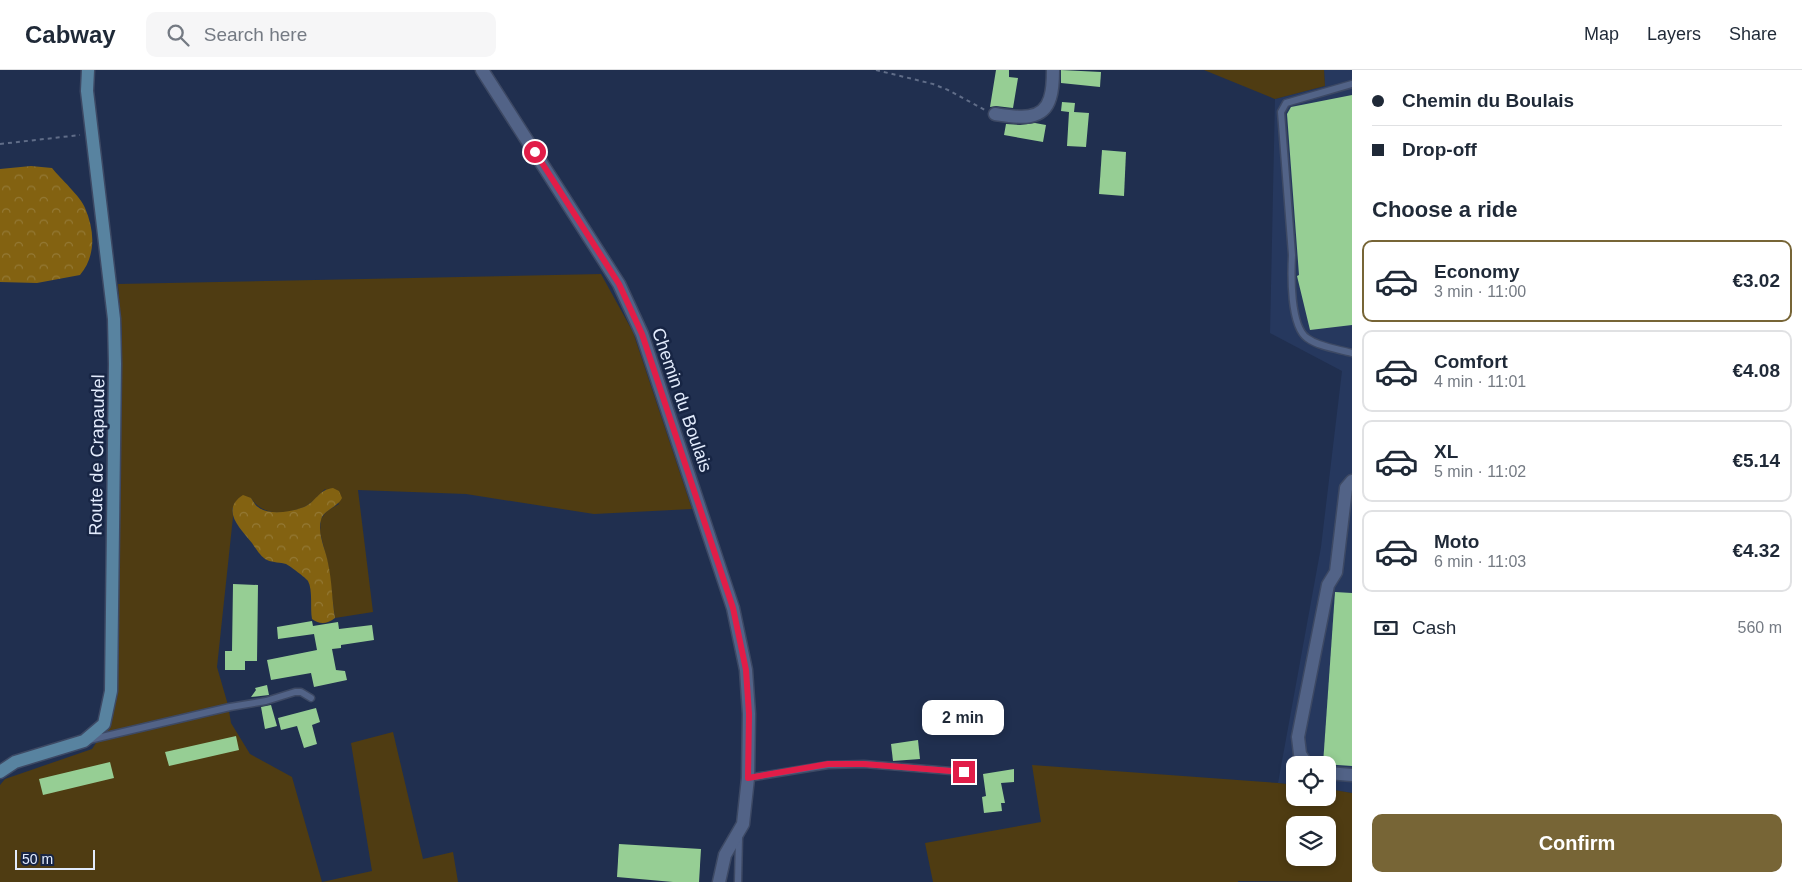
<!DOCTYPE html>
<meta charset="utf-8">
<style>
:root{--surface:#fff;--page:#f6f6f7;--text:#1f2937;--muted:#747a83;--line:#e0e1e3;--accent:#776536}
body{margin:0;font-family:Arial,sans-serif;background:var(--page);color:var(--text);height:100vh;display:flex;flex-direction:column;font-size:19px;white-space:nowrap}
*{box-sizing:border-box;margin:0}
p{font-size:16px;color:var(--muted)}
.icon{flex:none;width:28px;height:28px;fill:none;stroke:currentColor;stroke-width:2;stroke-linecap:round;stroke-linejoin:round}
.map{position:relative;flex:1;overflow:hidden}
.details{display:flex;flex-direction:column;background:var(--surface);width:450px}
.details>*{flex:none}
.banner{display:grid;align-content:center;height:110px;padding:0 20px;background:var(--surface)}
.fabs{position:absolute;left:1286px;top:686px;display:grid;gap:10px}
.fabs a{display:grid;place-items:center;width:50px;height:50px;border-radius:10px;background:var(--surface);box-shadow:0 2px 8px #0003;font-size:25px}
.scale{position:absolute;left:15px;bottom:12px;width:80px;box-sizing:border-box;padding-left:5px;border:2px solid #e3ecfd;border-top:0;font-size:14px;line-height:18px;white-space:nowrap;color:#e3ecfd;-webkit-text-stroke:4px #172544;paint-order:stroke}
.end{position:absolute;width:22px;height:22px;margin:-11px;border:6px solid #e11d48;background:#fff;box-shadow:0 0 0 2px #fff}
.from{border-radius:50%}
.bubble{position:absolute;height:35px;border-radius:10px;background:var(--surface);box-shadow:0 2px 8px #0003;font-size:16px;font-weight:700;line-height:35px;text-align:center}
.banner b{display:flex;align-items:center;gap:18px;height:48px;font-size:19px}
.banner b+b{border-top:1px solid var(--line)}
.banner i{width:12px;height:12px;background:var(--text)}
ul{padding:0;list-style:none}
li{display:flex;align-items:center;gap:15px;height:82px;margin:0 10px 8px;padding:0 10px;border:2px solid var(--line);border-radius:10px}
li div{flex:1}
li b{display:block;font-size:19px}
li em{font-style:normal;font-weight:700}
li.active{border-color:var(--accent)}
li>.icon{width:45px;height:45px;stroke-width:1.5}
h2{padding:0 20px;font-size:22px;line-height:60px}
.pay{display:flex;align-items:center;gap:12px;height:55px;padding:0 20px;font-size:19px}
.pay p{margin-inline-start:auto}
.primary-button{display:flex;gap:10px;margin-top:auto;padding:10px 20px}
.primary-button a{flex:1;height:58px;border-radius:10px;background:var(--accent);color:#fff;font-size:20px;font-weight:700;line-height:58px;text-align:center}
header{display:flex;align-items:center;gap:30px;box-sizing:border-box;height:70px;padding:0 25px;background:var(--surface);border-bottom:1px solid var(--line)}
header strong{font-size:24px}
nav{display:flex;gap:28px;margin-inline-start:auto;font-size:18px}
.search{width:350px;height:45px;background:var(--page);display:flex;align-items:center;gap:12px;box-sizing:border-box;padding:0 18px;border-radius:10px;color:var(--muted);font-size:19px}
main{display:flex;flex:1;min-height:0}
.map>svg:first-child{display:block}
.built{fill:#26385e}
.grass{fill:#4f3c12;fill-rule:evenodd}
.forest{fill:url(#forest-crowns)}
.building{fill:#96ce94}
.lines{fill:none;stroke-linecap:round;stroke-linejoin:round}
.lane-casing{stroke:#3d4964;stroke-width:9}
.street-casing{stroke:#3d4964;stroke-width:15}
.secondary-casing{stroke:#3d4964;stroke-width:15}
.path{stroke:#606d88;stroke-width:2;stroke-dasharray:4 4;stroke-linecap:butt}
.lane{stroke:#526387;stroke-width:6}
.street{stroke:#526387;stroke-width:12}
.secondary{stroke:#5883a0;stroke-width:12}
.route{stroke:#e11d48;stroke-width:6}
.labels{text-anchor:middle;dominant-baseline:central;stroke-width:5;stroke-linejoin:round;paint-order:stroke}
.street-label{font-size:18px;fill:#e3ecfd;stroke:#172544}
</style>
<header>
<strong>Cabway</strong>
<div class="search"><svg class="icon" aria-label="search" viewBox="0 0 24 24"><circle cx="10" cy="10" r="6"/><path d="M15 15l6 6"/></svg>Search here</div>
<nav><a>Map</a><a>Layers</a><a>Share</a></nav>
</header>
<main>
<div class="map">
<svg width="1352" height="812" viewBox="0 0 1352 812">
<defs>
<pattern id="forest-crowns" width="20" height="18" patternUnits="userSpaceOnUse" patternTransform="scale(1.25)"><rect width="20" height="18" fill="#836211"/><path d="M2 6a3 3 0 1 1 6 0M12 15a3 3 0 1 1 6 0" fill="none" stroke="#947935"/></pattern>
</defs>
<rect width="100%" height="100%" fill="#202f4f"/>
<!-- built -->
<polygon class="built" points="1324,0 1352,0 1352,723 1328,719 1328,695 1295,695 1295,715 1278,713 1321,477 1342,301 1270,263 1275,29 1325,16"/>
<!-- grass -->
<g class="grass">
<polygon points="1204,0 1324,0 1325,16 1275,29"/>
<path d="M 601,204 L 633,262 L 692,439 L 594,444 L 466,424 L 358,420 L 373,542 L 335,548 L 328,494 L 320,462 L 321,449 L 327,441 L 339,434 L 325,419 C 319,425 311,434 304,437 C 285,445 262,446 251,428 L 232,438 L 233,447 L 217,597 L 228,635 L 231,653 L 250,684 L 292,707 L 322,812 L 372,801 L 351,673 L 393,662 L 423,789 L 453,782 L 458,812 L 0,812 L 0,715 L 5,709 L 92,679 L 110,652 L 118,443 L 122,264 L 118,214 Z"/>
<path d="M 1032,695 L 1278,713 L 1295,715 L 1295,728 L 1328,728 L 1328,719 L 1352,723 L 1352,812 L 1238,811 L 1238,812 L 933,812 L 925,773 L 1041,752 ZM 1295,755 L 1328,755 L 1328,788 L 1295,788 Z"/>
</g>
<!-- forest -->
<g class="forest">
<path d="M 31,96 L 52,98 C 60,108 81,127 85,138 C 95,161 96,186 80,205 L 37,213 L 0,212 L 0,99 Z"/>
<path d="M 333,418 L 339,421 L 342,428 C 337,438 323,440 321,450 C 317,464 326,480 328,493 C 332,511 332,530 335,548 C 327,554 320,555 312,549 C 310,538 313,520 308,511 C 306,508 290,496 286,494 C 281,492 273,493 267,490 C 261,487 256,479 252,473 C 240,458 220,440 243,425 L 251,428 C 253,431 255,435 258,437 C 269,446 291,442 304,437 C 316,432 318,420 333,418 Z"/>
</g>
<!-- building -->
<g class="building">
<polygon points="996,0 1009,0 1009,7 1018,8 1013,38 996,36 990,37"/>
<polygon points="1061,0 1101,2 1100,17 1061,13"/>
<polygon points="1352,25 1352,255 1310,260 1297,206 1299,205 1287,44 1291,37"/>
<polygon points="1062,32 1075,33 1074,42 1089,43 1086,77 1067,76 1069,42 1061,41"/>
<polygon points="1035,53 1046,55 1043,72 1004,65 1006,54 1020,55"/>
<polygon points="1102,80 1126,82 1124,126 1099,124"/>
<polygon points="233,514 258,515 257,591 245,591 245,600 225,600 225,581 232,581"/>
<polygon points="1335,522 1352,523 1352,696 1323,694"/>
<polygon points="312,551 313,556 338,552 339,559 372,555 374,570 341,575 341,578 332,579 336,600 345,601 347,610 314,617 311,603 271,610 267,590 317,580 314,564 278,569 277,557"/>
<polygon points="267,615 269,625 251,627 256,620 255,618"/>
<polygon points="271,635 277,656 265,659 261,637"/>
<polygon points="316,638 320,652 312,655 317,674 304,678 297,656 281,660 278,648"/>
<polygon points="236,666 239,680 169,696 165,682"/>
<polygon points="918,670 920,689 893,691 891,674"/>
<polygon points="110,692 114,708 43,725 39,709"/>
<polygon points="1014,699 1014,712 1001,713 1005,733 1001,733 1002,741 984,743 982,727 986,726 983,704"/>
<polygon points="619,774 701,779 699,812 673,812 617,807"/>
</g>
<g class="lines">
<defs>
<g id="lane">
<path d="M 1352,14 L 1286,33 L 1281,42 L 1292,185 C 1291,205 1290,256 1307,268 C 1319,277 1338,279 1352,283"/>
<polyline points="89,670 230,637 266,631 295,622 301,622 311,628"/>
<polyline points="748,708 828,695 864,694 964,702"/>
<polyline points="738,812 739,767"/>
</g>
<g id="street">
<polyline points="482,0 619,214 642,264 733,538 746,600 749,644 748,708 743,754 725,785 719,812"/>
<path d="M 995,44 C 1015,47 1043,53 1050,28 C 1053,19 1053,9 1053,0"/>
<polyline points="1307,695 1300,684 1298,667 1328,515 1336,502 1346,418 1352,411"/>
<polyline points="1328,703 1352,705"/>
</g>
<polyline id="secondary" points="0,702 15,692 84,671 104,654 111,621 115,294 114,249 87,21 88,0"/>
</defs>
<!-- lane casing -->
<use href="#lane" class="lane-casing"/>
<!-- street casing -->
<use href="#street" class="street-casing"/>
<!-- secondary casing -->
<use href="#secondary" class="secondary-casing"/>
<!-- path -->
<g class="path">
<polyline points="876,0 933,14 948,20 985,40"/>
<polyline points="0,74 80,65"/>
</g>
<!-- lane -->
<use href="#lane" class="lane"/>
<!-- street -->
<use href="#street" class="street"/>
<!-- secondary -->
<use href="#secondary" class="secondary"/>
</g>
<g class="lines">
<!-- route -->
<polyline class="route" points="535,82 619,214 642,264 733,538 746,600 749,644 748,708 828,694 864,694 964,702"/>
</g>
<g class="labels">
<!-- street labels -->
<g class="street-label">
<text transform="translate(682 330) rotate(71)">Chemin du Boulais</text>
<text transform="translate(97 385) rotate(-89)">Route de Crapaudel</text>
</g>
</g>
</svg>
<div class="fabs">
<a><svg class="icon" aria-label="locate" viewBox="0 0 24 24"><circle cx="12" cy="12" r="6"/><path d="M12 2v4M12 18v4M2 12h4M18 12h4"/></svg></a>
<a><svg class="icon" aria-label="layers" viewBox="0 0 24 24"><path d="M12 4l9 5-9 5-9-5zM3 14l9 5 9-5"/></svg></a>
</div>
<div class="scale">50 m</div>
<i class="end from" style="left:535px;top:82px"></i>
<i class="end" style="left:964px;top:702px"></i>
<div class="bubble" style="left:922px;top:630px;width:82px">2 min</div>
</div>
<section class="details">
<div class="banner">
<b><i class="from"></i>Chemin du Boulais</b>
<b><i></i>Drop-off</b>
</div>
<h2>Choose a ride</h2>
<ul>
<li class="active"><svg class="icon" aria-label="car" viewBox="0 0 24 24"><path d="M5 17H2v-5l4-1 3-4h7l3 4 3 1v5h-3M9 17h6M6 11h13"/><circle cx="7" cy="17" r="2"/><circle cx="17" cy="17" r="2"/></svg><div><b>Economy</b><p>3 min · 11:00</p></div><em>€3.02</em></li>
<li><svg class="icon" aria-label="car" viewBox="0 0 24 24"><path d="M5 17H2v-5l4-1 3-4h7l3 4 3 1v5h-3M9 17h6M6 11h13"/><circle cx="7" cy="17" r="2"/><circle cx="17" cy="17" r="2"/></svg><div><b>Comfort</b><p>4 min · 11:01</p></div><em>€4.08</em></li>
<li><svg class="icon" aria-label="car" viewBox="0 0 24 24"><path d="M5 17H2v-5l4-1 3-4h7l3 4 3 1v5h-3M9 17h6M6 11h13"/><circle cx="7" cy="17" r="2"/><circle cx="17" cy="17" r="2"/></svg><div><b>XL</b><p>5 min · 11:02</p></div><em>€5.14</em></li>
<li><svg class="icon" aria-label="car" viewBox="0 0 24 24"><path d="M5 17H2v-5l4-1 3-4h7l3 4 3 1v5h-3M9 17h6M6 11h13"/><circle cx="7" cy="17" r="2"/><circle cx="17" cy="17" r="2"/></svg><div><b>Moto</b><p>6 min · 11:03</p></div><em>€4.32</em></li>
</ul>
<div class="pay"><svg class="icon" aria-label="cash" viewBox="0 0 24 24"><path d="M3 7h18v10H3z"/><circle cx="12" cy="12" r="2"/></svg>Cash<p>560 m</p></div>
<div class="primary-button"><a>Confirm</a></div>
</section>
</main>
